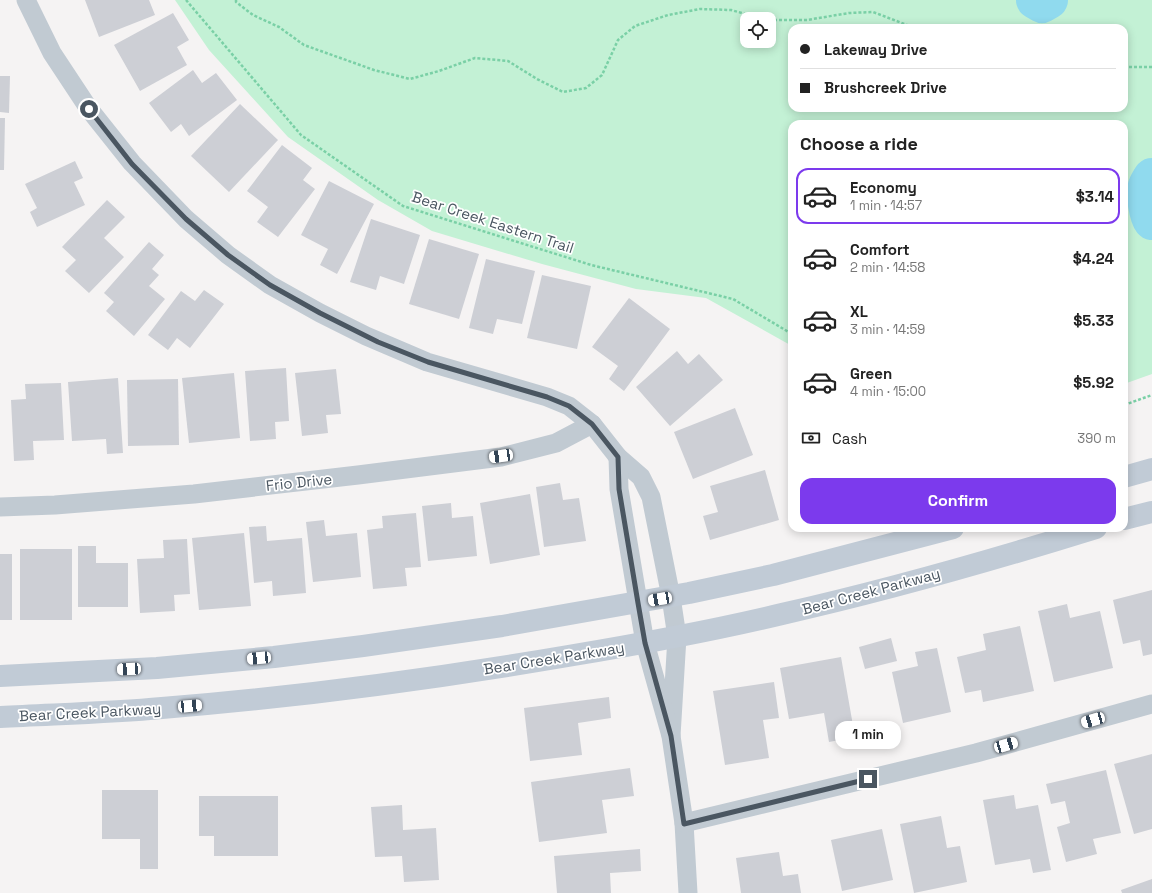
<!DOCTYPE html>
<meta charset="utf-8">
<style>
:root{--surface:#fff;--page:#f6f6f6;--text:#222;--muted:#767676;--line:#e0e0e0;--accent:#7c3aed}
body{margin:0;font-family:"Space Grotesk",sans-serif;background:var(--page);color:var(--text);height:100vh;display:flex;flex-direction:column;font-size:15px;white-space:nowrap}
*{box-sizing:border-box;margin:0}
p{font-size:13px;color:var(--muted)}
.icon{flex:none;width:22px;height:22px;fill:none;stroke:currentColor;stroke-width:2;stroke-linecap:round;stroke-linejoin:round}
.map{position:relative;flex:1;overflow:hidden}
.panel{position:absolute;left:788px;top:120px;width:340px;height:412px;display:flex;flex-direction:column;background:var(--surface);border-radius:12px;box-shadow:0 2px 10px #0003}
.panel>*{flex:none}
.hud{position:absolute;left:788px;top:24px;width:340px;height:88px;border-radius:12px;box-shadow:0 2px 10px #0003;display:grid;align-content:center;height:88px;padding:0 12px;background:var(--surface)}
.tools{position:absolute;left:740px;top:12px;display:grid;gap:8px}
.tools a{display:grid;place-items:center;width:36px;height:36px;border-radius:8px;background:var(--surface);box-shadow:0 2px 10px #0003;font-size:20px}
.end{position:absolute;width:18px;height:18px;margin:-9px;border:5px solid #4a5661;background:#fff;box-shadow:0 0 0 2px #fff}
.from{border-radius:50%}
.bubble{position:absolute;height:28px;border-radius:12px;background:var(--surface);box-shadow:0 2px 10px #0003;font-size:13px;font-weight:700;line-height:28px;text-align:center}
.car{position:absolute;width:12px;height:24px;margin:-12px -6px;border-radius:5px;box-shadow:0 0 3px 1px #0007;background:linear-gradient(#fff 24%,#345 0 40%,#fff 0 76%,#345 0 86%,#fff 0)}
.hud b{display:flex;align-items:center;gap:14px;height:38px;font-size:15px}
.hud b+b{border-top:1px solid var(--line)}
.hud i{width:10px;height:10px;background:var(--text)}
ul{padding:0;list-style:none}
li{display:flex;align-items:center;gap:12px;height:56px;margin:0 8px 6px;padding:0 4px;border:2px solid transparent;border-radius:12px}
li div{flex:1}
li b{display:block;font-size:15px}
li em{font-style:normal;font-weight:700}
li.on{border-color:var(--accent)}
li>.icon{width:36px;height:36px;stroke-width:1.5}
h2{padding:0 12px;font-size:18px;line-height:48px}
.pay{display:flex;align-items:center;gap:10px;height:44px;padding:0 12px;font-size:15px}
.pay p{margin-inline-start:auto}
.primary-button{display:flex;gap:8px;margin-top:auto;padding:8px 12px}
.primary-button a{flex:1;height:46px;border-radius:12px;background:var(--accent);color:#fff;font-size:16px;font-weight:700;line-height:46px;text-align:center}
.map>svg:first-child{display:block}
.green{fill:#c3f1d5;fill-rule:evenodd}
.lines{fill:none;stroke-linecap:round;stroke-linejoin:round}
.river{stroke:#90daee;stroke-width:38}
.building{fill:#cdcfd5}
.path{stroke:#7ad0a6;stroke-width:2.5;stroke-dasharray:3 2;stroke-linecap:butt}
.minor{stroke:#c1cad2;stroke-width:19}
.secondary{stroke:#c1cbd6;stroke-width:22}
.route{stroke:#4a5661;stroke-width:5}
.labels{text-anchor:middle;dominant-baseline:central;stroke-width:3.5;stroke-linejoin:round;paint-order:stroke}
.street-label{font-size:15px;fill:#4a5661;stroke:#fff}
</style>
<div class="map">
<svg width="1152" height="893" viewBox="0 0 1152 893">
<rect width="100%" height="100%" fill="#f5f3f3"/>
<!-- green -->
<path class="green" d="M 175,0 L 1152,0 L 1152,374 L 1124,384 L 1124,124 L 792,124 L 792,346 L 706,298 L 636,289 L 542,264 L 432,231 L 378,200 L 288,137 L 209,50 ZM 747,19 L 769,19 L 769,41 L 747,41 ZM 792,28 L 1124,28 L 1124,108 L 792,108 Z"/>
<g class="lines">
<!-- river -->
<g class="river">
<polyline points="1035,0 1042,4 1049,0"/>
<path d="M 1152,177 C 1150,180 1148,183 1147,186 C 1144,192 1148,216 1152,221"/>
</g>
</g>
<!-- building -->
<g class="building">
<polygon points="85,0 149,0 155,15 99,37"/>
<polygon points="173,13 189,40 177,47 187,65 140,91 114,45"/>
<polygon points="193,70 202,83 216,73 237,100 189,136 181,124 171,132 149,103"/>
<polygon points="0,76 10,76 9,113 0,112"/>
<polygon points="240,104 278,140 229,192 191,156"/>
<polygon points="0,118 5,118 4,170 0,170"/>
<polygon points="282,145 312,168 303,180 315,189 278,237 257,222 268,207 247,191"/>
<polygon points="75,161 83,178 74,182 85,205 37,227 30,212 37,208 25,184"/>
<polygon points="329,181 374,204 337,274 320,265 328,249 301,235"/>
<polygon points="107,200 125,217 104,238 124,257 89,293 65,271 76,260 62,247"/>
<polygon points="371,219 420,235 404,284 380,276 376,290 350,282"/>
<polygon points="429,239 479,254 459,319 409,304"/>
<polygon points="149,242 164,255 152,269 159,275 149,286 165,299 134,336 106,311 114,302 104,293"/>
<polygon points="486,259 535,271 522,324 497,319 493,334 469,328"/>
<polygon points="542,275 591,286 577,349 527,338"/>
<polygon points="204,290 224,304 190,348 177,338 168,350 148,335 181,291 195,301"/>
<polygon points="629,298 670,329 624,391 609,379 618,366 592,347"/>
<polygon points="677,351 688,364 699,354 723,380 670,426 636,387"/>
<polygon points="286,368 289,421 275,422 276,439 250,441 245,371"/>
<polygon points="336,369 341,414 326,415 328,433 302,436 295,373"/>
<polygon points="234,373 240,438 189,443 182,378"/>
<polygon points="118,378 123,453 107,454 106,439 72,441 68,382"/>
<polygon points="178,379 179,445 128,446 127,380"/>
<polygon points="61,383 64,440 33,441 34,460 14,461 11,400 26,399 25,384"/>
<polygon points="735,408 753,455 693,479 674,432"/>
<polygon points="765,470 779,520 710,540 703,516 718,512 710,486"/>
<polygon points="560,483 563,500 579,498 586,541 544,547 536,487"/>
<polygon points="530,494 540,555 490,564 480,503"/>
<polygon points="451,503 452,518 473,516 477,556 428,561 422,506"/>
<polygon points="416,513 421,567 405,568 407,586 373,589 367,530 383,528 382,516"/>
<polygon points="324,520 326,536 357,533 361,577 313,582 306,522"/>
<polygon points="266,526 267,541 302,538 306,593 273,596 272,581 254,583 249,527"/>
<polygon points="244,533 251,606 199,610 192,538"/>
<polygon points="187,539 190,594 174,595 175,611 140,613 137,559 164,558 163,540"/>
<polygon points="78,546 96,546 96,563 128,563 128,607 78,607"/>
<rect x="20" y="549" width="52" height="71"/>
<rect x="0" y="554" width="12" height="66"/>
<polygon points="1152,590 1152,654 1143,656 1140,640 1123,644 1113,600"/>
<polygon points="1067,604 1070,618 1100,611 1113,668 1054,682 1038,611"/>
<polygon points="1020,626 1034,691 983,702 981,690 965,693 957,657 986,650 983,634"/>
<polygon points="891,638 897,661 865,669 859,647"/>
<polygon points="937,648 951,712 903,723 892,672 918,666 915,652"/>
<polygon points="841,657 855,737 829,742 824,713 789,719 780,668"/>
<polygon points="774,682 779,718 763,720 769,758 725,765 713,691"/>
<polygon points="609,697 611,718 578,723 582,755 530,761 524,708"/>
<polygon points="1152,754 1152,829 1134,834 1114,764"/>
<polygon points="630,768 634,796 602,800 607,833 539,842 531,782"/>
<polygon points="1106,770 1121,833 1093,839 1097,854 1066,862 1057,827 1070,823 1065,801 1051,804 1046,784"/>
<polygon points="102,790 158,790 158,869 140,869 140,839 102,839"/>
<polygon points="1014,795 1016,809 1038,805 1051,870 1033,873 1030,859 995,865 983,800"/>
<polygon points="199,796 278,796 278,856 214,856 214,836 199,836"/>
<polygon points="402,805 403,830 436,828 439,880 404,882 402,856 375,857 371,807"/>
<polygon points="941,816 947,848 960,846 967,882 914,893 900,824"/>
<polygon points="882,829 893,880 842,891 831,840"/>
<polygon points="640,849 641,871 610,873 611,893 557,893 554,856"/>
<polygon points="779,852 783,876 798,874 801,893 741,893 736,858"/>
<polygon points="1152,879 1152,893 1122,893 1121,890"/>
</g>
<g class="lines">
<!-- path -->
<g class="path">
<polyline points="186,0 301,135 403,206 591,265 733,299 792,334"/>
<polyline points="236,0 236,2 253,15 279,27 304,45 374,70 410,79 439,71 475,58 508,61 537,79 563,92 586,88 602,75 618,40 635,26 668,15 700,9 731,10 764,19"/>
<polyline points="769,20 807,20 849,13 873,12 915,28"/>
<polyline points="1124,67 1152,67"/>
<polyline points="1124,405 1152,395"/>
</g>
<!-- minor -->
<g class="minor">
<polyline points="26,0 52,53 89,109 132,163 186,219 228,255 270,285 320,313 366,336 427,362 547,397 569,406 592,424 618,457 641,477 651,497 671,597 677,637 671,736"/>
<polyline points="618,457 619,489 645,643 671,736 684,823 688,893"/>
<polyline points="0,507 55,505 194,494 358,475 501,457 556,443 592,424"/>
<polyline points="684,823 976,753 1152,704"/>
</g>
<!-- secondary -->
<g class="secondary">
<polyline points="1124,477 1152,469"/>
<polyline points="1124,519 1152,512"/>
<polyline points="0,676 157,668 274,657 363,646 502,626 689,593 773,575 953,528"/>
<path d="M 0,717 C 54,714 108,713 162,708 C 298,697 433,679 568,656 C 640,644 711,631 782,614 C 888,590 993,560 1096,528"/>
</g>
</g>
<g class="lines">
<!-- route -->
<polyline class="route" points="89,109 132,164 186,219 228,255 270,285 320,313 378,342 428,362 547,397 569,406 592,424 618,457 619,489 638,603 645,643 671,736 684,824 868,779"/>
</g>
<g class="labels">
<!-- street labels -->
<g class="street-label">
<text transform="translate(493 222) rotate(18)">Bear Creek Eastern Trail</text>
<text transform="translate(299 482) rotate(-6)">Frio Drive</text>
<text transform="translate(871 591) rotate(-15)">Bear Creek Parkway</text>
<text transform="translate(554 658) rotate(-9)">Bear Creek Parkway</text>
<text transform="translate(90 712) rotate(-3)">Bear Creek Parkway</text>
</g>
</g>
</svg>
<div class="tools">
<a><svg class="icon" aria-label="locate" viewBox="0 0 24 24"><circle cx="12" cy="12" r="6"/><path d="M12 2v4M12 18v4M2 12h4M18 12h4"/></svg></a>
</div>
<i class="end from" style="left:89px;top:109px"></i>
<i class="end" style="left:868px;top:779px"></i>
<div class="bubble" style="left:835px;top:721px;width:66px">1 min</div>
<i class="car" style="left:501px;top:456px;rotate:262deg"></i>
<i class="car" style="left:660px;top:599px;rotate:260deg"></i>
<i class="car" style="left:259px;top:658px;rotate:265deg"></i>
<i class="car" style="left:129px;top:669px;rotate:267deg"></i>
<i class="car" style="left:190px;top:706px;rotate:85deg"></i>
<i class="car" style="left:1093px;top:720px;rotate:254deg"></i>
<i class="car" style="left:1006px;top:745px;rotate:74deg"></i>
<div class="hud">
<b><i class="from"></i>Lakeway Drive</b>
<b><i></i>Brushcreek Drive</b>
</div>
<section class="panel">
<h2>Choose a ride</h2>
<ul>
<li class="on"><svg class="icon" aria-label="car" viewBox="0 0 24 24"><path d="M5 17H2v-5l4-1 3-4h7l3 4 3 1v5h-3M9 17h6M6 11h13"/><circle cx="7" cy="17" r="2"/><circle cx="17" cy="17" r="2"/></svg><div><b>Economy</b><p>1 min · 14:57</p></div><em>$3.14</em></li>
<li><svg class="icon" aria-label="car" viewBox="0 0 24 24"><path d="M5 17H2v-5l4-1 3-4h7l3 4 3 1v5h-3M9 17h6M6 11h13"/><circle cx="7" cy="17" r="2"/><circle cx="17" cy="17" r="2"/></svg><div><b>Comfort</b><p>2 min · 14:58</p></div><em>$4.24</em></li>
<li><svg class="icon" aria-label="car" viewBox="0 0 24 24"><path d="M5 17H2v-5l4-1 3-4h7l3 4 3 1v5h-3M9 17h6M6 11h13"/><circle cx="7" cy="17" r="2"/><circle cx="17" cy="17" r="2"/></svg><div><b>XL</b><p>3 min · 14:59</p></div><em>$5.33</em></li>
<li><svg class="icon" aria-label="car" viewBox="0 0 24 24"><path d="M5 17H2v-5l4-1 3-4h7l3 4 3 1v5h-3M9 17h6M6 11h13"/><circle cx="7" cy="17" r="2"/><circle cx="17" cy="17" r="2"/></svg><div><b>Green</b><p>4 min · 15:00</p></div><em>$5.92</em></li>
</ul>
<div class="pay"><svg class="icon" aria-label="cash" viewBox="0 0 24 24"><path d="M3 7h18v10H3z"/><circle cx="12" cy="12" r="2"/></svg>Cash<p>390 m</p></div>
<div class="primary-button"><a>Confirm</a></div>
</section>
</div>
